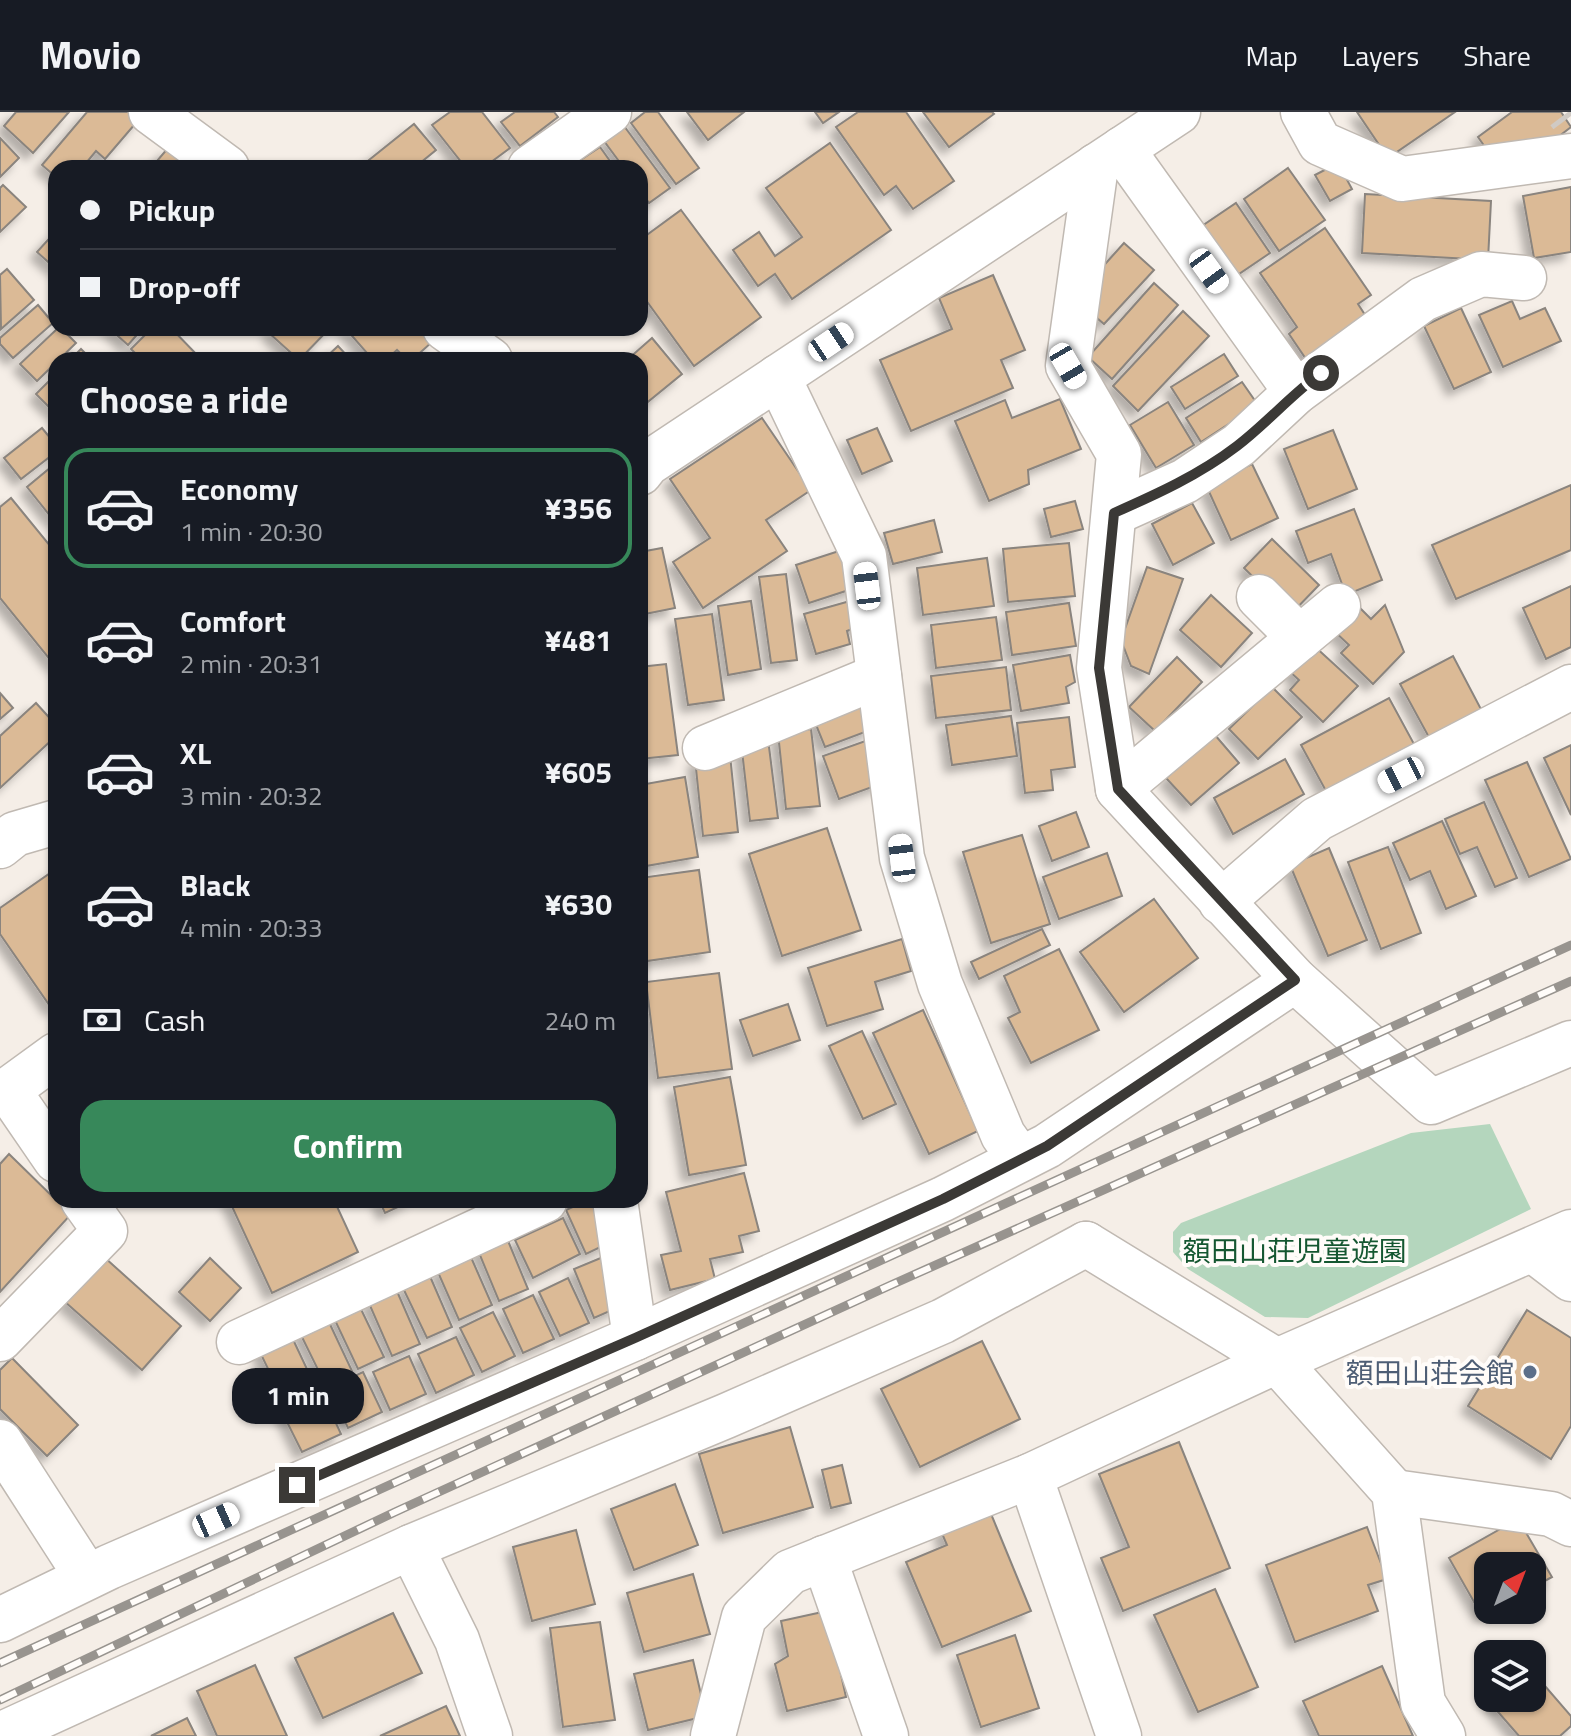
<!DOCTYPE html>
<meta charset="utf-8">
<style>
:root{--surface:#171b24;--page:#20242c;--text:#f1f3f6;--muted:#9ea1a6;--line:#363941;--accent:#37885a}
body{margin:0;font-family:"Titillium Web","Noto Sans JP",sans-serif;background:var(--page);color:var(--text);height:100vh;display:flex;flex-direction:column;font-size:30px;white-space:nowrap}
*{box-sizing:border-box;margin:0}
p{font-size:26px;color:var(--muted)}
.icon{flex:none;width:44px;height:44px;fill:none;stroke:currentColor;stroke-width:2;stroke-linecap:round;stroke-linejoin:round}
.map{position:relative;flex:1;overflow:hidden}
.sheet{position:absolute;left:48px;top:240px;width:600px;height:856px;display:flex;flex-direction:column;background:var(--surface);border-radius:24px;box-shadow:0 2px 6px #0004}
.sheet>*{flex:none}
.hud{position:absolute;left:48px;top:48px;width:600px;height:176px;border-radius:24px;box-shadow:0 2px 6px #0004;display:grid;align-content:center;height:176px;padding:0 32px;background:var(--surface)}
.needle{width:52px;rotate:42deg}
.tools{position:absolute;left:1474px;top:1440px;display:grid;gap:16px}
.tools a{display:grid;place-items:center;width:72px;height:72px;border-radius:16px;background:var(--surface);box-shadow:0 2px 6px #0004;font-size:40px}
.end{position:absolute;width:36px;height:36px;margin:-18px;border:10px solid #3b3936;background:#fff;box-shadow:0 0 0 4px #fff}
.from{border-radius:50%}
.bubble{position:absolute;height:56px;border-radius:24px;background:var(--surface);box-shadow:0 2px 6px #0004;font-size:26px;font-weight:700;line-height:56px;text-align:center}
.car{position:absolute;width:24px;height:48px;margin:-24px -12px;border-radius:10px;box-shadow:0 0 6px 2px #0007;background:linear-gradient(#fff 24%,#345 0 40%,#fff 0 76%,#345 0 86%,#fff 0)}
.hud b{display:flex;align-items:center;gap:28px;height:76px;font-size:30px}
.hud b+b{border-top:2px solid var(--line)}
.hud i{width:20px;height:20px;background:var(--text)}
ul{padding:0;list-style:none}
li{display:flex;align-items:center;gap:24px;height:120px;margin:0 16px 12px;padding:0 16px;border:4px solid transparent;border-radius:24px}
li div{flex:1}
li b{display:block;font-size:30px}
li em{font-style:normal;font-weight:700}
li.on{border-color:var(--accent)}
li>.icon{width:72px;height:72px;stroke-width:1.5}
h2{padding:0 32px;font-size:36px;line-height:96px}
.pay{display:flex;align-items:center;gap:20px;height:88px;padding:0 32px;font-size:30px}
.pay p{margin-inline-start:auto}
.action{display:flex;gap:16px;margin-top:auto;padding:16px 32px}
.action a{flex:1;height:92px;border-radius:24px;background:var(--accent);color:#fff;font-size:32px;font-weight:700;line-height:92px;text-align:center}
header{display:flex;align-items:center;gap:48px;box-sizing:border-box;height:112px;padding:0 40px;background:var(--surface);border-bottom:2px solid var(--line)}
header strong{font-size:38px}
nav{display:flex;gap:44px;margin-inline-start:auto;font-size:28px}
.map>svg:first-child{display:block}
.green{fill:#b4d6bd}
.building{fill:#dbba96;stroke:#8a847e;stroke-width:2;filter:url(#shadow)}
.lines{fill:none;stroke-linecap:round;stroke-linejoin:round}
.motorway-tunnel{stroke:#d0cac4;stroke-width:44;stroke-dasharray:44 22;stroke-linecap:butt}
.minor-casing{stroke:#c0b9b2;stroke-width:47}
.tertiary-casing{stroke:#c0b9b2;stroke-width:47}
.minor{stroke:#fff;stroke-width:44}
.tertiary{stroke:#fff;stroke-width:44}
.rail-casing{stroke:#98948f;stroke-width:9}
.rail{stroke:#fffcf9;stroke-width:6;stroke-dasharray:18;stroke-linecap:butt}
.route{stroke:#3b3936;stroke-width:10}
.service-dot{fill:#5c6f8a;stroke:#fffcf9;stroke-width:3}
.labels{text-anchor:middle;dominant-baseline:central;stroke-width:8;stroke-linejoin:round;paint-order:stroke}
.park-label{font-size:28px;fill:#155731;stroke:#fffcf9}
.service-label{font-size:28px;fill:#4e5e75;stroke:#fffcf9;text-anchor:end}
</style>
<header>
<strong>Movio</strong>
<nav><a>Map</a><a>Layers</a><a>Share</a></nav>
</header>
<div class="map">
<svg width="1571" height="1624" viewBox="0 0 1571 1624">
<defs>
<filter id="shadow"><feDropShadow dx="-7" dy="7" stdDeviation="4" flood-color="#0004"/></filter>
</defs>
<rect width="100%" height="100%" fill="#f5eee7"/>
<!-- green -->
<polygon class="green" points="1490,1012 1531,1097 1308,1206 1265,1205 1188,1157 1173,1140 1173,1120 1181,1111 1411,1021"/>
<!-- building -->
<g class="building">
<polygon points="16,0 69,0 33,41 4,14"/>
<polygon points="87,0 135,0 141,5 105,47 96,39 82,56 56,56 56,65 42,53"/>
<polygon points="450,0 482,0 510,36 483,56 466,56 432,13"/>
<polygon points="515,0 554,0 558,5 520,34 501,10"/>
<polygon points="645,0 658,0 699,56 676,72 631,11"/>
<polygon points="687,0 744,0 708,28"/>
<polygon points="815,0 839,0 823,11"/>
<polygon points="858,0 906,0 954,69 913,97 896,74 884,83 836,15"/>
<polygon points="923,0 992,0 994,2 949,35"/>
<polygon points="1357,0 1455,0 1388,46"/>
<polygon points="1512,0 1561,0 1571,15 1541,38 1492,45 1478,25"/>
<polygon points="414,12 436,38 414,56 359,56"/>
<polygon points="624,14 670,76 649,91 640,78 640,56 624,56 604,29"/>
<polygon points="0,26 19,46 0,65"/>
<polygon points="830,31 891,118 792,187 775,162 758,174 733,138 759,120 775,144 802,125 766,76"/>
<polygon points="600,35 615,56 579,56 576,51"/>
<polygon points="168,36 191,56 151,56"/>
<polygon points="1338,51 1352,77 1330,89 1315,63"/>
<polygon points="1288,56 1325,108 1279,139 1244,87"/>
<polygon points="3,73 26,95 0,120 0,76"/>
<polygon points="1571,75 1571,140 1534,146 1523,84"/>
<polygon points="1365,82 1491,89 1488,148 1362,141"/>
<polygon points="1236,91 1270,141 1230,168 1196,118"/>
<polygon points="681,98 761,205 694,254 640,180 640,128"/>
<polygon points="1325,116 1371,183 1358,192 1369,209 1308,250 1289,222 1297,215 1260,161"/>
<polygon points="56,119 56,157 37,140"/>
<polygon points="1124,131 1154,158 1104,212 1090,200 1097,161"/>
<polygon points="7,157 34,188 1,217 0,163"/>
<polygon points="993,163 1025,238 1001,248 1013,276 911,319 880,248 952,217 939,186"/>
<polygon points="1154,171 1178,193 1112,267 1088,245"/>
<polygon points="1512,189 1520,207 1545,196 1561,229 1503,255 1479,203"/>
<polygon points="38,193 53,211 13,246 0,232 0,226"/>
<polygon points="1461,196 1491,260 1454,277 1424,214"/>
<polygon points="1183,199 1209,224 1138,299 1113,274"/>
<polygon points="58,216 61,216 76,231 37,269 20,252"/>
<polygon points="109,216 143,216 128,233"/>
<polygon points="152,216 171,216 202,248 142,248 131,237"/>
<polygon points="274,216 330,216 299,248 269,221"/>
<polygon points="419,216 432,230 412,248 407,248 397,238 386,248 373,248 346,217"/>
<polygon points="652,226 682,262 644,293 640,288 640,248 627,248"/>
<polygon points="338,234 351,248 323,248"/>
<polygon points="81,237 92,248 70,248"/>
<polygon points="1224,242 1238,264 1185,297 1171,275"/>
<polygon points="56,262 56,302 36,282"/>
<polygon points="1242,270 1258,293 1201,330 1186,306"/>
<polygon points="1060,287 1081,337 1028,358 1029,372 989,389 955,309 1005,288 1012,306"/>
<polygon points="1168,290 1194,333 1156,356 1130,313"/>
<polygon points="762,306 811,378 766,408 787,439 703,496 673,450 710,426 670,367"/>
<polygon points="42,316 56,333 56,340 21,367 4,346"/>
<polygon points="877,316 892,349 862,362 847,328"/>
<polygon points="1333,318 1357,377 1308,397 1284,337"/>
<polygon points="56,351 56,409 55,410 27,375"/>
<polygon points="1252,352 1278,406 1231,428 1206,373"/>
<polygon points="1571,373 1571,438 1456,487 1432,433"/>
<polygon points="11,386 56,441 56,555 0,486 0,395"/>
<polygon points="1075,389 1083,417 1051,425 1044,397"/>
<polygon points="1192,391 1214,431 1173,453 1152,412"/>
<polygon points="1354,397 1382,468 1346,483 1331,442 1308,451 1296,419"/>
<polygon points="934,408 942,440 893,452 884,421"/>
<polygon points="1272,427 1319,473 1291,502 1244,456"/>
<polygon points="1069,431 1075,484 1008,490 1003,437"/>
<polygon points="662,436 675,496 640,503 640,440"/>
<polygon points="845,437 858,475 809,491 796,453"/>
<polygon points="987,446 994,494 923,503 917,456"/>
<polygon points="1147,455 1183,467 1149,562 1131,554 1121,528"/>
<polygon points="786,462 797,548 771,551 759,465"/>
<polygon points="1571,474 1571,535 1546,547 1523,496"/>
<polygon points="1211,483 1252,521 1221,555 1180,518"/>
<polygon points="857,487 866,512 847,519 850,532 816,542 804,502"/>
<polygon points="751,489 761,557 728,563 718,494"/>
<polygon points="1069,491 1076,534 1012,543 1006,500"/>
<polygon points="1385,493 1404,540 1373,572 1341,541 1349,533 1333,518 1358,494 1371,507"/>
<polygon points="712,502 724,588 688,593 675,507"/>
<polygon points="996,505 1002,548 936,556 931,513"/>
<polygon points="1312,532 1358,574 1323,610 1290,578 1299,568 1288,558"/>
<polygon points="1070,543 1075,570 1066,575 1069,591 1021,599 1013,553"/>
<polygon points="1453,544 1483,601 1431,629 1400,572"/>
<polygon points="1177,545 1202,570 1155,619 1129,595"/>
<polygon points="666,552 678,643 640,647 640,555"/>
<polygon points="1006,555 1011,598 936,606 931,564"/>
<polygon points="1272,575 1302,605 1258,647 1229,617"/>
<polygon points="0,581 13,596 0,607"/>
<polygon points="860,584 873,617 825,635 812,603"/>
<polygon points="1389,586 1414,632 1326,679 1301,633"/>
<polygon points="36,591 56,613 56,624 0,676 0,624"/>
<polygon points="1011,604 1017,644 952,653 946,613"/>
<polygon points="1069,605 1075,655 1051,658 1053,678 1025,681 1017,611"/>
<polygon points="811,617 820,694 786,697 778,621"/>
<polygon points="1215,623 1239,651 1191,693 1166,666"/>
<polygon points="768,627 778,706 750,709 741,630"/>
<polygon points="871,627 886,670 839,687 823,644"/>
<polygon points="1571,633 1571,703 1544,646"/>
<polygon points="730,643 738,720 703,724 695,647"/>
<polygon points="1285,647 1304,682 1233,722 1214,686"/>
<polygon points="1527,650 1571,747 1529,765 1485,668"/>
<polygon points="685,665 698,745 646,754 640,718 640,673"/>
<polygon points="1484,690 1517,766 1495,775 1477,735 1460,742 1445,707"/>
<polygon points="1076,700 1089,735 1052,749 1039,714"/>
<polygon points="1442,709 1476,784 1446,797 1430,759 1410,768 1393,731"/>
<polygon points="827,716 861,818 782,844 749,742"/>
<polygon points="1022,723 1050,812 991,831 963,740"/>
<polygon points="1388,735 1421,821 1381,837 1348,750"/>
<polygon points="1329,736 1367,828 1328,844 1290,753"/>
<polygon points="1107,741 1122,784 1059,807 1043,765"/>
<polygon points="56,757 56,894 52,897 0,822 0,796"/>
<polygon points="699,758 710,840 647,849 640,795 640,766"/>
<polygon points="1154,787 1198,846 1124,900 1080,840"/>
<polygon points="1042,817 1050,833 979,867 971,850"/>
<polygon points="902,827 911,859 875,870 883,897 827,914 808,856"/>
<polygon points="1059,837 1099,918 1031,951 1008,906 1020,900 1004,864"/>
<polygon points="719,861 732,957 658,966 646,870"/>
<polygon points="788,892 800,928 753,944 740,908"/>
<polygon points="923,898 978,1019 929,1042 873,921"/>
<polygon points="862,919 896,992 863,1007 829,934"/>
<polygon points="730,965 746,1053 689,1063 674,975"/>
<polygon points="9,1042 56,1088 73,1100 0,1180 0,1052"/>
<polygon points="744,1061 759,1119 739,1124 743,1140 710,1147 715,1167 670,1178 661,1143 681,1139 666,1080"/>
<polygon points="229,1088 334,1088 358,1140 272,1181"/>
<polygon points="379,1088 413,1088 385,1101"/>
<polygon points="588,1088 594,1088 613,1129 586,1142 566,1098"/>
<polygon points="563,1106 580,1142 533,1166 515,1128"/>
<polygon points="506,1124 528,1177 499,1189 477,1136"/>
<polygon points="470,1143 492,1193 459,1208 437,1158"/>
<polygon points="608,1143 619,1195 594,1206 574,1157"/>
<polygon points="104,1145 181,1214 142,1258 64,1189"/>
<polygon points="210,1146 241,1176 210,1209 179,1180"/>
<polygon points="429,1162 452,1215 427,1226 402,1174"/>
<polygon points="568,1166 589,1211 560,1224 539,1180"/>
<polygon points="396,1177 420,1232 392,1244 368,1189"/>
<polygon points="533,1183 554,1227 523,1241 503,1197"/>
<polygon points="358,1191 384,1245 358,1257 333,1204"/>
<polygon points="1527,1198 1571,1226 1571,1314 1551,1347 1468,1294"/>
<polygon points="493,1200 515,1244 482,1260 460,1216"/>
<polygon points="327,1206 352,1259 325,1272 299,1219"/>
<polygon points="289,1219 315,1274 283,1288 257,1234"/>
<polygon points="456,1225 474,1263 436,1281 418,1242"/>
<polygon points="982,1229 1020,1307 920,1355 881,1277"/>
<polygon points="409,1244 426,1282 390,1298 373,1260"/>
<polygon points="12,1246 78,1313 47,1344 0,1297 0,1258"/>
<polygon points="363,1260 382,1300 348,1316 329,1276"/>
<polygon points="322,1281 341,1322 302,1340 282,1300"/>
<polygon points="790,1315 813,1395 723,1421 699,1342"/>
<polygon points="1179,1330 1230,1456 1123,1499 1101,1446 1129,1435 1099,1362"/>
<polygon points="842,1353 851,1391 831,1396 822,1358"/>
<polygon points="675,1372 698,1433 634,1458 611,1397"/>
<polygon points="989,1397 1031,1499 942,1535 906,1450 947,1433 940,1417"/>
<polygon points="1518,1407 1552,1465 1532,1476 1532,1454 1488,1454 1488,1498 1493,1498 1482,1504 1449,1446"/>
<polygon points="1367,1415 1387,1467 1368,1473 1378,1499 1295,1530 1266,1453"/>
<polygon points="576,1418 595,1492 532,1509 513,1435"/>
<polygon points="693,1462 710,1522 644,1540 627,1481"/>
<polygon points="1215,1477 1258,1575 1198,1600 1154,1503"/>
<polygon points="827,1499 846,1585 787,1599 775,1552 788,1544 781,1509"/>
<polygon points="393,1501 422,1561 323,1606 295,1546"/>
<polygon points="600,1510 615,1608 563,1615 550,1516"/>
<polygon points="1015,1523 1039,1596 981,1615 957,1543"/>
<polygon points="693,1548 706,1604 648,1618 634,1562"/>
<polygon points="255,1553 287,1624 217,1624 197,1579"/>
<polygon points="1382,1554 1413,1624 1319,1624 1303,1589"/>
<polygon points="1532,1559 1571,1604 1571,1614 1560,1624 1519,1624 1492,1593 1500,1586 1532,1586"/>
<polygon points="446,1594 460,1624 380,1624"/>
<polygon points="187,1606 196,1624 151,1624"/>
</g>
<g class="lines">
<!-- motorway-tunnel -->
<polyline class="motorway-tunnel" points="1568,0 1571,4"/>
<defs>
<g id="minor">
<polyline points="151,0 227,56"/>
<polyline points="1303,0 1320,31 1402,67 1571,44"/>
<polyline points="1122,37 1296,280"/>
<polyline points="1096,54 1068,254 1119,342 1099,556 1118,677 1295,868 1431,990 1571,931"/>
<polyline points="530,56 609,0"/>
<polyline points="445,216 490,248"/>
<polyline points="778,265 864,444 902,746 940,872 1003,1023 1020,1047"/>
<polyline points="1114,401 1185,369 1239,333 1296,280 1423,187 1481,162 1524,166"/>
<polyline points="1259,485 1300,526"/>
<polyline points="705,636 879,564"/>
<polyline points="1118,677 1338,494"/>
<polyline points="1221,790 1317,707 1571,575"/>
<polyline points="56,943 8,978 56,1048"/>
<polyline points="615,1088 635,1226"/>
<polyline points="1086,1132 1277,1249 1394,1380 1423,1591 1443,1624"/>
<polyline points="1533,1138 1571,1167"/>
<polyline points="0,1227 105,1119 83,1088"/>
<polyline points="239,1230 545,1088"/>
<polyline points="0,1330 87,1465"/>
<polyline points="1030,1364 1119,1624"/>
<polyline points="1394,1380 1551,1402 1571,1412"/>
<polyline points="411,1435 457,1528 490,1624"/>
<polyline points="824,1446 886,1624"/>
<polyline points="0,1508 109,1455 635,1226 943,1087 1047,1034 1295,868"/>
<polyline points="713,1624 744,1505 790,1460 1030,1364 1277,1249 1571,1120"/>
</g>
<g id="tertiary">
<polyline points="640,361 647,352 1178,0"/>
<polyline points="0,734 15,722 56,710"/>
<polyline points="0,1623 411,1435 726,1304 943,1209 1086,1132"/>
</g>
</defs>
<!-- minor casing -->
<use href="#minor" class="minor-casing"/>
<!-- tertiary casing -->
<use href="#tertiary" class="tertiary-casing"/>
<!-- minor -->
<use href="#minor" class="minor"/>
<!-- tertiary -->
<use href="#tertiary" class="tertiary"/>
<defs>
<g id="rail">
<polyline points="0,1551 1571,833"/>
<polyline points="0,1588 395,1400 891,1173 1571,869"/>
</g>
</defs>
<!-- rail casing -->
<use href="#rail" class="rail-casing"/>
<!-- rail -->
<use href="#rail" class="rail"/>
</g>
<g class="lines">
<!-- route -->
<path class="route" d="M 297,1373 L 635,1226 L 943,1087 L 1047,1034 L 1295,868 L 1118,677 L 1099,556 L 1114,401 C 1157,382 1199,363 1237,334 C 1267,311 1291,283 1321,261"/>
</g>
<!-- markers -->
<circle class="service-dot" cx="1530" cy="1260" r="8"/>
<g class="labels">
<!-- park labels -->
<g class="park-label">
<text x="1295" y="1138">額田山荘児童遊園</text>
</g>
<!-- service labels -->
<g class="service-label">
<text x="1514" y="1260">額田山荘会館</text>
</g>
</g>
</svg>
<div class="tools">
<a><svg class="needle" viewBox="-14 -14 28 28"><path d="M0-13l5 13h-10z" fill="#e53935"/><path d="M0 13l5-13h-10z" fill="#9ea1a6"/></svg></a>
<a><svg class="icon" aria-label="layers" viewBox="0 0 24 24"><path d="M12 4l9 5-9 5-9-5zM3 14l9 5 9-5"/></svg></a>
</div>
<i class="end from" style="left:1321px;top:261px"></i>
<i class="end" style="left:297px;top:1373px"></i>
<div class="bubble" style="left:232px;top:1256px;width:132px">1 min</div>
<i class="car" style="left:1209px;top:159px;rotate:144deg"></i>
<i class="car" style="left:831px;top:230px;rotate:56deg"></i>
<i class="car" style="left:1068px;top:254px;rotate:150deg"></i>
<i class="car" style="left:867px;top:474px;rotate:353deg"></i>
<i class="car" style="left:1401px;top:663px;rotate:243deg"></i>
<i class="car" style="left:902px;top:746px;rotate:353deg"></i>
<i class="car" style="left:216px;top:1408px;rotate:66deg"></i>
<div class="hud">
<b><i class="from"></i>Pickup</b>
<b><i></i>Drop-off</b>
</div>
<section class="sheet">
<h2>Choose a ride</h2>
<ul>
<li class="on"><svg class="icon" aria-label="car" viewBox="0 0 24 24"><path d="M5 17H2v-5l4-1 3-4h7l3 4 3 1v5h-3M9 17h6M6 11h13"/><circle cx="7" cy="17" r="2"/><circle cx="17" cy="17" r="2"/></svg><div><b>Economy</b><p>1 min · 20:30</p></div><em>¥356</em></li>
<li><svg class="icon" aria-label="car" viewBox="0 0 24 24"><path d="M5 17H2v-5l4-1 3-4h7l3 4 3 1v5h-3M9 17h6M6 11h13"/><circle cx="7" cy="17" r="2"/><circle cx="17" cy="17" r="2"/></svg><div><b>Comfort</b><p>2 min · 20:31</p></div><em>¥481</em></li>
<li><svg class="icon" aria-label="car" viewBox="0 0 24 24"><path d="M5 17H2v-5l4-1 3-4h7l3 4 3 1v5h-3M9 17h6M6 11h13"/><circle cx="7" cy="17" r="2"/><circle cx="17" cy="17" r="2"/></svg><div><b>XL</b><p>3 min · 20:32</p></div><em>¥605</em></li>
<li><svg class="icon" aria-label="car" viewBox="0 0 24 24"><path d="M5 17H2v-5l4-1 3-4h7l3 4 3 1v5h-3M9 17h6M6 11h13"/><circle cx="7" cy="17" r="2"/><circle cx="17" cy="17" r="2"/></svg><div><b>Black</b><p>4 min · 20:33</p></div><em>¥630</em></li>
</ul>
<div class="pay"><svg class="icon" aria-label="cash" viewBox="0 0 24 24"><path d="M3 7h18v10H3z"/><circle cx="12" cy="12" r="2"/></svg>Cash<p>240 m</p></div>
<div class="action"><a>Confirm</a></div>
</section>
</div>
